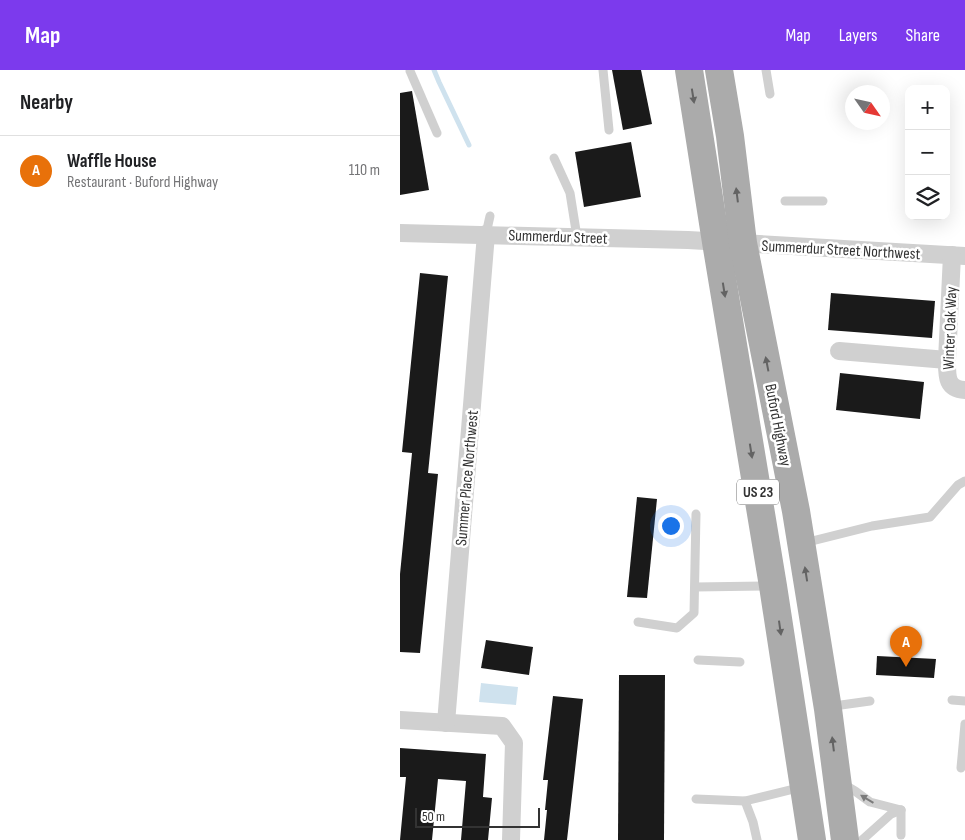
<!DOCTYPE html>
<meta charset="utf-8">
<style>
:root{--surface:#fff;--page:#f2f2f2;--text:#202124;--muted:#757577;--line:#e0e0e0;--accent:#7c3aed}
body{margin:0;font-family:"Sofia Sans Condensed",sans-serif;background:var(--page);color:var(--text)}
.controls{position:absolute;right:15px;top:15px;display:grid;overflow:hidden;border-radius:10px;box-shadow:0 5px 20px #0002}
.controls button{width:45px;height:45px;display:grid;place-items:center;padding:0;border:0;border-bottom:1px solid var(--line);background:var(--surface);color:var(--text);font:25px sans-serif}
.compass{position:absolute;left:445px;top:15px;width:45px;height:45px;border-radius:50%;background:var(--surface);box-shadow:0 5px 20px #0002;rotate:124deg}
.scale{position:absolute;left:15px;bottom:12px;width:125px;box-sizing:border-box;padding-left:5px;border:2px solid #333;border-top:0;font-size:14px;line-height:18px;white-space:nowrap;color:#333;-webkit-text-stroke:4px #fff;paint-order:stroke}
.you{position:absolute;left:270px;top:455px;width:18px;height:18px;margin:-12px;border:4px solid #fff;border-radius:50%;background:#1a73e8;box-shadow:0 0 0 8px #1a73e833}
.badge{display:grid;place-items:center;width:32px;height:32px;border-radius:50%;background:var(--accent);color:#fff;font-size:16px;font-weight:700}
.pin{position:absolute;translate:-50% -41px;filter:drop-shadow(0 1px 2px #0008)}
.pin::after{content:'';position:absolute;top:26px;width:18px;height:15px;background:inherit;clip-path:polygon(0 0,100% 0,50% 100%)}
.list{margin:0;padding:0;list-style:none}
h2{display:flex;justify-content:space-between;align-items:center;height:65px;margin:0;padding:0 20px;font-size:21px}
h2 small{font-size:16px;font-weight:400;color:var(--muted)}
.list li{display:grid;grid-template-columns:32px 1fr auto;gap:15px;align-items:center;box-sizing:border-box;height:70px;padding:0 20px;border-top:1px solid var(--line)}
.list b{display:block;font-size:19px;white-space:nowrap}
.list p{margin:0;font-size:16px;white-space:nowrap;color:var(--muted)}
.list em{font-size:16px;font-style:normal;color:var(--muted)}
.icon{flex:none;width:28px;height:28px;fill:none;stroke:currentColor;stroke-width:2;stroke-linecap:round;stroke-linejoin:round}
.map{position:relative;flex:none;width:565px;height:770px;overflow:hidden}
header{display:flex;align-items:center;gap:30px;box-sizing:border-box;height:70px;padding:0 25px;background:var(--accent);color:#fff}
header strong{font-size:24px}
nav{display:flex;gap:28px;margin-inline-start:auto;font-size:18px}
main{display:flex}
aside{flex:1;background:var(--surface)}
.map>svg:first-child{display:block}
.water{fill:#cfe2ee}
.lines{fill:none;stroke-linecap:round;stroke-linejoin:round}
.stream{stroke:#cfe2ee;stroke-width:5}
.building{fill:#1a1a1a}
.lane{stroke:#d0d0d0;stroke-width:9}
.street{stroke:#d0d0d0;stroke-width:18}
.primary{stroke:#ababab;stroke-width:28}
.oneway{fill:#636363}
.oneway2{fill:#7a7a7a}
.labels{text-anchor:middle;stroke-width:5;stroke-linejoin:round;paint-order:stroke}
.shield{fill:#fff;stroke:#707070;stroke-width:1}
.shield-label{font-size:15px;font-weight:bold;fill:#333}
.street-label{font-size:16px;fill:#333;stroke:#fff}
</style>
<header>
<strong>Map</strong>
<nav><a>Map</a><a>Layers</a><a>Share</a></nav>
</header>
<main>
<aside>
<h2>Nearby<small></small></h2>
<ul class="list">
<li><span class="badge" style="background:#e8710a">A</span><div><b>Waffle House</b><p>Restaurant · Buford Highway</p></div><em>110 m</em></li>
</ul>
</aside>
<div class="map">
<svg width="565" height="770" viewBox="0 0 565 770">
<rect width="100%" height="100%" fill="#fff"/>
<polygon class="water" points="81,613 118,617 116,635 79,632"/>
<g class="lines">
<polyline class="stream" points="34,0 39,12 69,75"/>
</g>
<g class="building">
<polygon points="212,0 241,0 252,54 223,60"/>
<polygon points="12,21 29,120 0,125 0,23"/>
<polygon points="231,72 241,127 184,137 175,82"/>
<polygon points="20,203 48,206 28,403 38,404 20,583 0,582 0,504 12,383 2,382"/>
<polygon points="431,223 535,231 532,268 428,260"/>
<polygon points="440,303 524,312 520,349 436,340"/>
<polygon points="237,427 257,429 247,528 227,527"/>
<polygon points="86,570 133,577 129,605 81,598"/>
<polygon points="477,586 536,589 534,608 476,605"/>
<polygon points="219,605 265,605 264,770 218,770"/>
<polygon points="153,626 183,629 167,770 144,770 147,740 145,740 148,710 143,710"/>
<polygon points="0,678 86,684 83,727 92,728 88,770 61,770 66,711 38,709 32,770 0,770 6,707 0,707"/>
</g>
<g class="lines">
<g class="lane">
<polyline points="203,0 209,60"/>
<polyline points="366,0 370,24"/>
<polyline points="10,1 37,63"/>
<polyline points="154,88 170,123 177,167"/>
<polyline points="385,131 423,131"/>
<polyline points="86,164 90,146"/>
<polyline points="404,473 472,456 530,447 558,415 565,411"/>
<polyline points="295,517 370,516"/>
<polyline points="238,552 277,558 294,543 296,444"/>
<polyline points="298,590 340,592"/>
<polyline points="552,630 565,631"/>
<polyline points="430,638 441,635 470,631"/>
<polyline points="561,698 565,654"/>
<polyline points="443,714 455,721 470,732 501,740"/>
<polyline points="296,729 345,731 402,717"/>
<polyline points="345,731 353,752 357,770"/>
<polyline points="501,765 501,740"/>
<polyline points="462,770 491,744 501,740"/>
</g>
<g class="street">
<polyline points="0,163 288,170 565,186"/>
<path d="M552 185 547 290C547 306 546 319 565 320"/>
<polyline points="439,281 547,290"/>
<polyline points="0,650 102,656 114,673 111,770"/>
<polyline points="46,653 86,164"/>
</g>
<g class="primary">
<polyline points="289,0 316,172 373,516 412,770"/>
<polyline points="319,0 330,66 343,173 396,441 428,639 445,770"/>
</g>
</g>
<defs><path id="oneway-solid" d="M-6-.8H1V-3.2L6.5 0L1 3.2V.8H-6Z" transform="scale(1.25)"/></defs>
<g class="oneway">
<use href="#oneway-solid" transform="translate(293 26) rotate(81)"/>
<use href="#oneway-solid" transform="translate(337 125) rotate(-97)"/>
<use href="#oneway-solid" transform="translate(324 220) rotate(81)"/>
<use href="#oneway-solid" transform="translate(367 294) rotate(-101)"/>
<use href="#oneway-solid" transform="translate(351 381) rotate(81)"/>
<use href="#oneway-solid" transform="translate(406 504) rotate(-99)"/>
<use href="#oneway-solid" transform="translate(380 558) rotate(82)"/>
<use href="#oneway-solid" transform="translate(433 674) rotate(-97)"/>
</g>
<use class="oneway2" href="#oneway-solid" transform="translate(467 729) rotate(-149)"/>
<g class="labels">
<rect class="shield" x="337" y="409.5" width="42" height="25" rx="4"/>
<g class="shield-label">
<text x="358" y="427">US 23</text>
</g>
<g class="street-label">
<text transform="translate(158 166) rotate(2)" y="6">Summerdur Street</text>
<text transform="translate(441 179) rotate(3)" y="6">Summerdur Street Northwest</text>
<text transform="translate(549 258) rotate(-88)" y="6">Winter Oak Way</text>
<text transform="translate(379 355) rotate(79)" y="6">Buford Highway</text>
<text transform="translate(66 408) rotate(-85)" y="6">Summer Place Northwest</text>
</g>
</g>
</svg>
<div class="controls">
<button>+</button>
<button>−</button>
<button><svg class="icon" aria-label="layers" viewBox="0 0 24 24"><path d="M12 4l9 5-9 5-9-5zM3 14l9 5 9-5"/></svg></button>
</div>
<svg class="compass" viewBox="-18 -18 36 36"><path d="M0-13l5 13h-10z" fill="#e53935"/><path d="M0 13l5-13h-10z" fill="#757577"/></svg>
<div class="scale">50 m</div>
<div class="you"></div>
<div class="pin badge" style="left:506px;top:597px;background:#e8710a">A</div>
</div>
</main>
